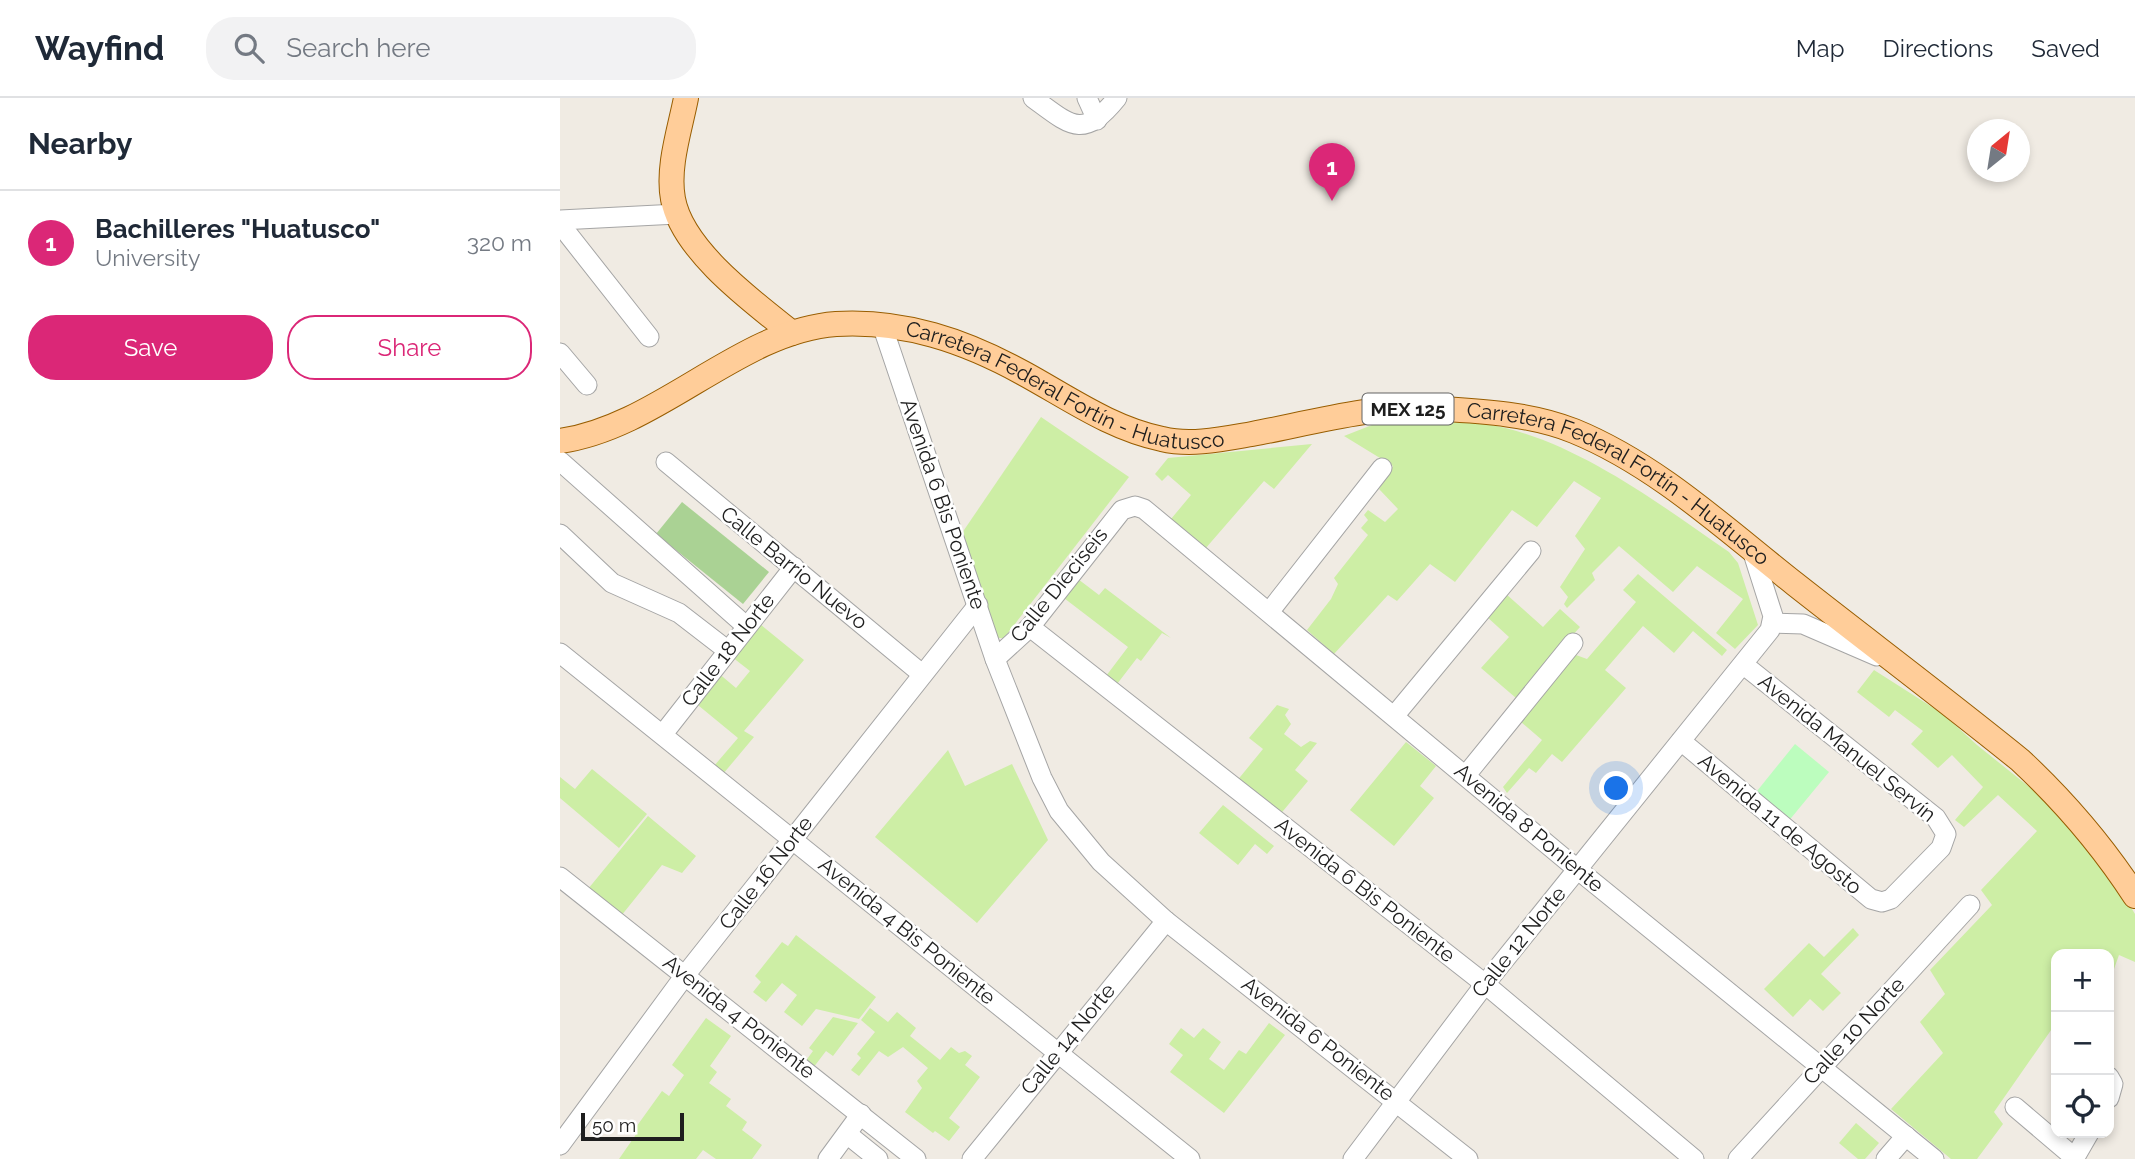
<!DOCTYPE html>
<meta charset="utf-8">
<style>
:root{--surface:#fff;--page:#f2f2f3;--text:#1f2937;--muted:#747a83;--line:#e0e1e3;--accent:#db2777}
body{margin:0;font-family:Raleway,sans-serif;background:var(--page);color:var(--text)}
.controls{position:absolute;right:21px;bottom:21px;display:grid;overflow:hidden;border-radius:14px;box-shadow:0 4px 10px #0003}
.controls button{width:63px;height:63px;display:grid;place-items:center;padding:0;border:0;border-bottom:2px solid var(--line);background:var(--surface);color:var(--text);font:35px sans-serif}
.compass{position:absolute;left:1407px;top:21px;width:63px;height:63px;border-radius:50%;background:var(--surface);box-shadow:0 4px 10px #0003;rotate:30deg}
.scale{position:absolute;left:21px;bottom:18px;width:103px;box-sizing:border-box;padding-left:7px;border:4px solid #1e1e1e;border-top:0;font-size:19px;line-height:24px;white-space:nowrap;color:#1e1e1e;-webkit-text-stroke:5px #fff;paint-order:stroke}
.you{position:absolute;left:1057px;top:691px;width:24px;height:24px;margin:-18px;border:5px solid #fff;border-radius:50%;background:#1a73e8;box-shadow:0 0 0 10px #1a73e833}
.badge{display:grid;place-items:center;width:46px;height:46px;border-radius:50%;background:var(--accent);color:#fff;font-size:23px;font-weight:700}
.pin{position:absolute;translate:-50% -58px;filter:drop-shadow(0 2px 4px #0008)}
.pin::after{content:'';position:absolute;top:37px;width:24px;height:21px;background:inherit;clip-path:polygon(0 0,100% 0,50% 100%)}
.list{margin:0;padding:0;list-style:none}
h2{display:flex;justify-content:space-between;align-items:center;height:91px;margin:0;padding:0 28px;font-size:30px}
h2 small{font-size:23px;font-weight:400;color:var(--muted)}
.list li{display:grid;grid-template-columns:46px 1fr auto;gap:21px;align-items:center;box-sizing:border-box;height:105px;padding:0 28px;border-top:2px solid var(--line)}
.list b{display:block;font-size:26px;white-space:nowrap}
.list p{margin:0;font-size:23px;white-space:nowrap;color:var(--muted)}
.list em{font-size:23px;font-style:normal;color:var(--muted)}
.actions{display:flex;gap:14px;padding:21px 28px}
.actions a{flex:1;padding:16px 0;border:2px solid var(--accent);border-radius:28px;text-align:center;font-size:24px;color:var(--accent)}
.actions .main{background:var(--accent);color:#fff}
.icon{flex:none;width:38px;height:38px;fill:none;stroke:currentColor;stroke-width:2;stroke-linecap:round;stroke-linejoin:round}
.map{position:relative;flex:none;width:1575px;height:1061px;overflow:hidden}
header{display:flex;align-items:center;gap:42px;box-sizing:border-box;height:98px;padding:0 35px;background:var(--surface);border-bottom:2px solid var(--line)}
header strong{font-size:33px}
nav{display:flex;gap:38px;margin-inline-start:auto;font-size:24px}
.search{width:490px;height:63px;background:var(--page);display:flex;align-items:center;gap:18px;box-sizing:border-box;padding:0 24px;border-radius:28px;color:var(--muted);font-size:26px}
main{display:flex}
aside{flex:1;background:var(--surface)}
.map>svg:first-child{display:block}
.grass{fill:#cdeea5}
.forest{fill:#aad294}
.park{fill:#bcfdbe}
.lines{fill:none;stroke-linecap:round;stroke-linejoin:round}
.minor-casing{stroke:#a5a5a5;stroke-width:21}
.major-casing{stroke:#985d00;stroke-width:26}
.minor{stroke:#fff;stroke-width:19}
.major{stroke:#ffcd99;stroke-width:24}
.labels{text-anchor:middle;stroke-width:5;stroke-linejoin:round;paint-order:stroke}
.shield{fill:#fff;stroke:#626262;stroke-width:2}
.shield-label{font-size:19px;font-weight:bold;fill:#1e1e1e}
.street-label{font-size:21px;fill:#1e1e1e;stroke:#fff}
</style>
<header>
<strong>Wayfind</strong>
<div class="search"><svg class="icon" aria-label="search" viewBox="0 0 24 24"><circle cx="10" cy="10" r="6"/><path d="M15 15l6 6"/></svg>Search here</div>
<nav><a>Map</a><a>Directions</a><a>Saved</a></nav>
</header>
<main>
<aside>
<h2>Nearby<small></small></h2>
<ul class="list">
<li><span class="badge">1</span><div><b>Bachilleres &quot;Huatusco&quot;</b><p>University</p></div><em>320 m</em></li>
</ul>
<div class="actions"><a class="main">Save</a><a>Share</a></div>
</aside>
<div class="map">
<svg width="1575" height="1061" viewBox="0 0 1575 1061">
<rect width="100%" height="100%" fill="#f0ebe3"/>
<g class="grass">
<polygon points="481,319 569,379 444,540 437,540 402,435"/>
<path d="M860 325C881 325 904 323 925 326 1011 339 1098 405 1169 454L1178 465 1198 527 1175 551 1156 535 1183 501 1137 468 1113 494 1059 448 1032 475 1035 482 1007 510 1004 506 1008 499 1000 489 1025 451 1015 438 1041 400 1014 383 977 429 952 412 895 484 870 466 837 503 828 497 774 556 747 532 771 501 778 486 774 480 808 437 801 430 808 422 804 417 808 412 825 424 838 411 819 391 833 368 784 338 812 327Z"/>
<polygon points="752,346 714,391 704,383 645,451 611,421 631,397 608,377 602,383 595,376 608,360"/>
<polygon points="1078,476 1167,552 1162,558 1133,533 1114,555 1083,528 1045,572 1066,590 1002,664 992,656 976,675 969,670 947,695 943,689 982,642 961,624 1016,557 1027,561 1076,504 1063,492"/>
<polygon points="514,478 539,497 545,490 611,540 602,535 581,563 577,560 554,590 543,582 568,549 500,497"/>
<polygon points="946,496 983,529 1000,511 1020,529 956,600 921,570 949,539 926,518"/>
<polygon points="200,526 244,562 184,633 194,639 163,676 154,668 178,640 133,603 157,574 176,590 190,573 172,559"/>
<polygon points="1314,572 1383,616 1417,647 1478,696 1542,762 1575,816 1575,864 1559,857 1549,885 1549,856 1496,856 1496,925 1434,1014 1443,1026 1417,1061 1391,1061 1331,1011 1383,955 1360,924 1385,896 1370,872 1432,807 1421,792 1477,733 1438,697 1404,729 1395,722 1423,689 1392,657 1378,670 1351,646 1363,633 1335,612 1329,619 1297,594"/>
<polygon points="717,607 729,611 725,617 731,626 724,636 741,649 750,643 757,645 735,672 748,683 718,719 676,684 703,651 689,640"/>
<polygon points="846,644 876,668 860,688 874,700 834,748 790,712"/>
<polygon points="388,652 405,688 452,666 488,742 417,825 315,739"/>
<polygon points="32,671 87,716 59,750 0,700 0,679 15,691"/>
<polygon points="663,707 714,748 707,756 695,746 678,767 639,735"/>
<polygon points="88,718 136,758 122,775 102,767 61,818 28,791"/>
<polygon points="1293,830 1299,837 1261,876 1281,895 1263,913 1250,901 1233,919 1204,891 1249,845 1264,859"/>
<polygon points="236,837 316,899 299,921 256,911 242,928 224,914 237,897 222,885 206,904 193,894 201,884 195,878 222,844 228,848"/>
<polygon points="310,910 328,924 337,914 356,930 350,938 380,962 391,949 399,955 405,953 412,958 405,967 420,979 389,1020 400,1029 389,1043 375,1033 373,1035 345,1014 362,990 357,983 368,970 343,949 328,959 319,953 299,978 291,972 301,960 297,956 315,934 301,922"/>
<polygon points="273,919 298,925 273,958 266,953 250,974 242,968 253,953 249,950"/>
<polygon points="146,920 171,938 150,968 157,974 149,985 171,1001 166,1008 187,1024 182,1032 202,1047 192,1061 156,1061 143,1052 136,1061 59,1061 77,1035 74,1032 102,993 109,998 124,977 112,967"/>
<polygon points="709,925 725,937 664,1015 610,974 623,957 609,946 621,930 634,940 643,930 661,944 649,961 664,972 679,952 686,956"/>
<polygon points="1296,1025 1319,1045 1305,1061 1298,1061 1279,1045"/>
</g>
<polygon class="forest" points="122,404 209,474 183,506 96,436"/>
<polygon class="park" points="1235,646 1269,674 1227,725 1193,698"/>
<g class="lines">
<defs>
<g id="minor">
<path d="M473 0C511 28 523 42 557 0"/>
<polyline points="527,0 537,22"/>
<polyline points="0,122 117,116"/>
<polyline points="0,126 89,239"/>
<polyline points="322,227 435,561 482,680 499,713 541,764 606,823 908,1061"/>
<polyline points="0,255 27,287"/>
<polyline points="0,363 186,528"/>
<polyline points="106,364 362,576"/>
<polyline points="0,436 52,485 119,515 167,552"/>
<polyline points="710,513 822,370"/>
<polyline points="1214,525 1243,526 1317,558"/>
<polyline points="470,529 925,886 1134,1061"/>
<polyline points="0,555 630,1061"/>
<polyline points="435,561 470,529 562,412 575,408 584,411 1017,771 1374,1061"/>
<polyline points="835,617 971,453"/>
<polyline points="103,636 234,469"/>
<polyline points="1121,643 1311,801 1322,804 1331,801 1381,750 1386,736 1376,720 1184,567"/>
<polyline points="906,677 1013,545"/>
<polyline points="0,779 356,1061"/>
<polyline points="1549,979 1553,986 1549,1000"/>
<polyline points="1455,1009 1515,1060"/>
<polyline points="287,1036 318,1061"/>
<polyline points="0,1047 126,876 418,507"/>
<polyline points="268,1061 301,1016"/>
<polyline points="412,1061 606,823"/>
<polyline points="793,1061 925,886 1210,532 1213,518 1192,452"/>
<polyline points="1178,1061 1410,807"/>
<polyline points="1326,1061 1346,1038"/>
<polyline points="1514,1061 1529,1035"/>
</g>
<g id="major">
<path d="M126 0C120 31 107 69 113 101 122 152 193 204 232 235"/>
<path id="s1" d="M0 343C99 329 179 233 276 226 344 222 405 243 463 275 509 300 550 330 602 341 631 348 663 341 692 336 746 326 814 307 869 310 917 313 969 315 1014 333 1097 367 1165 431 1235 486 1310 545 1386 602 1460 662 1504 703 1542 747 1575 798"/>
</g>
</defs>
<use href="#minor" class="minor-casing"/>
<use href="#major" class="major-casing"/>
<use href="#minor" class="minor"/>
<use href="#major" class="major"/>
</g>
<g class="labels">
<rect class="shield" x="802.5" y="295.5" width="91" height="31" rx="5"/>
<g class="shield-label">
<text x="848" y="318">MEX 125</text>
</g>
<g class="street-label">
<text dy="7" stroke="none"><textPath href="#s1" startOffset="544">Carretera Federal Fortín - Huatusco</textPath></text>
<text dy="7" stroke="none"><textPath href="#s1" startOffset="1132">Carretera Federal Fortín - Huatusco</textPath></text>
<text transform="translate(383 406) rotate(71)" y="7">Avenida 6 Bis Poniente</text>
<text transform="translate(234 470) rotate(39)" y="7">Calle Barrio Nuevo</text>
<text transform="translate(499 487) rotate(-51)" y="7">Calle Dieciseis</text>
<text transform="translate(168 552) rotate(-52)" y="7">Calle 18 Norte</text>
<text transform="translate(1287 650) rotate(39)" y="7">Avenida Manuel Servín</text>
<text transform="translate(1220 726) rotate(40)" y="7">Avenida 11 de Agosto</text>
<text transform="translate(969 730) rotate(40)" y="7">Avenida 8 Poniente</text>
<text transform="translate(206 775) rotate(-52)" y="7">Calle 16 Norte</text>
<text transform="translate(805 792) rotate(38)" y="7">Avenida 6 Bis Poniente</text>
<text transform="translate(347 833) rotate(39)" y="7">Avenida 4 Bis Poniente</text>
<text transform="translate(959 844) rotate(-51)" y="7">Calle 12 Norte</text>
<text transform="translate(179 919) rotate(38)" y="7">Avenida 4 Poniente</text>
<text transform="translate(1294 933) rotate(-47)" y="7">Calle 10 Norte</text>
<text transform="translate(508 941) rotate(-51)" y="7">Calle 14 Norte</text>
<text transform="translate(758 941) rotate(38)" y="7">Avenida 6 Poniente</text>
</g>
</g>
</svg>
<div class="controls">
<button>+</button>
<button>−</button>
<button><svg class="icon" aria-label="locate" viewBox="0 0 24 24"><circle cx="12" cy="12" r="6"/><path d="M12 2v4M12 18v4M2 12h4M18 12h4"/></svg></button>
</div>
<svg class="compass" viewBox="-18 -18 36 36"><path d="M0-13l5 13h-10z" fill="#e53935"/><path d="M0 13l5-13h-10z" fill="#747a83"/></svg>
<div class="scale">50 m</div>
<div class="you"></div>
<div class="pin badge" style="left:772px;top:103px">1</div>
</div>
</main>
